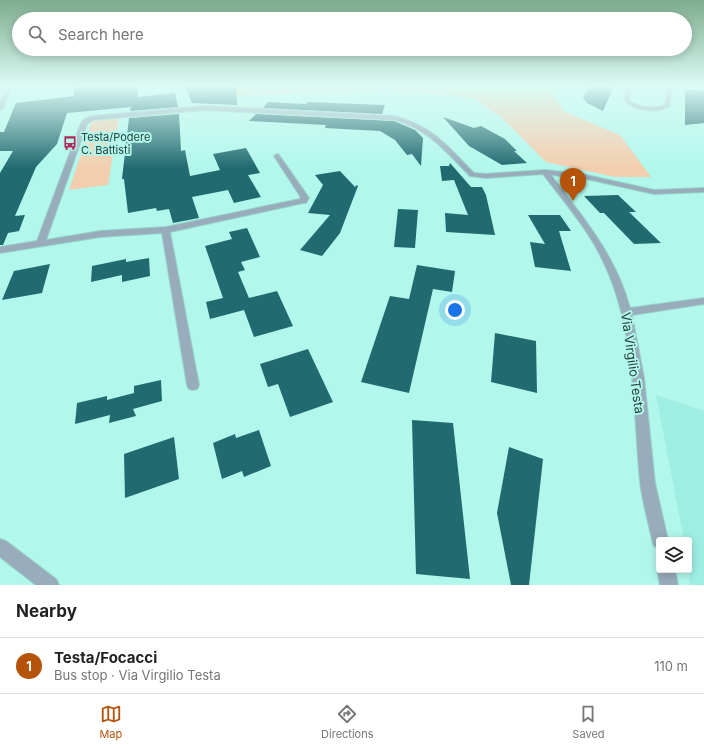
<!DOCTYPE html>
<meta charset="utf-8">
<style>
:root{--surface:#fff;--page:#f6f6f6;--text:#222;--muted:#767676;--line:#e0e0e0;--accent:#b45309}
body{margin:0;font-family:Inter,sans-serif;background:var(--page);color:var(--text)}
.controls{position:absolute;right:12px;bottom:12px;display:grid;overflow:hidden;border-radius:4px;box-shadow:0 2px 10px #0003}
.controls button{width:36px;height:36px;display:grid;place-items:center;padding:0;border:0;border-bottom:1px solid var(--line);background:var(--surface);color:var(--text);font:20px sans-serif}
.you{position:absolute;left:455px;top:310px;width:14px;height:14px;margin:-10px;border:3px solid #fff;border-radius:50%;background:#1a73e8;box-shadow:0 0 0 6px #1a73e833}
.badge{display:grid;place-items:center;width:26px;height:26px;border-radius:50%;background:var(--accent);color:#fff;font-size:13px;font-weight:700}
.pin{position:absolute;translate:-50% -33px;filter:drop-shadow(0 1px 2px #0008)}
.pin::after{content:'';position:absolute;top:21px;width:14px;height:12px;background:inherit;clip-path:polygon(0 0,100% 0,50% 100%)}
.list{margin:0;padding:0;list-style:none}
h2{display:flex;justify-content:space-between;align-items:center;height:52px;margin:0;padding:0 16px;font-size:17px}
h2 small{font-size:13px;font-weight:400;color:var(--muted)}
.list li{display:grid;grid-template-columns:26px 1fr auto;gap:12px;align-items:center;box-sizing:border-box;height:56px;padding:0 16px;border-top:1px solid var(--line)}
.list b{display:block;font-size:15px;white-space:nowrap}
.list p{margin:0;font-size:13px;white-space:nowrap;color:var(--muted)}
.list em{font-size:13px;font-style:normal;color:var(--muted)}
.icon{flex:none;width:22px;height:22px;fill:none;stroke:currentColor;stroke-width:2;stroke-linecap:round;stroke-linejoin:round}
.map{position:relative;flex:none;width:704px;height:585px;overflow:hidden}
.search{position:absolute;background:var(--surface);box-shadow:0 2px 10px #0003;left:12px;right:12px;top:12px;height:44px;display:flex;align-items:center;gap:10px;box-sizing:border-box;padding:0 14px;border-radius:22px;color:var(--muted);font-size:15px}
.sheet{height:108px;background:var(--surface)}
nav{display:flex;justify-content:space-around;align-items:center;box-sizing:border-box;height:56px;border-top:1px solid var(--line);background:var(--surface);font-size:11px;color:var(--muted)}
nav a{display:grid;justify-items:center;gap:2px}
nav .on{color:var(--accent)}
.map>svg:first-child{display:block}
.built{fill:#9eeee1}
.green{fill:#f3ceae}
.building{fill:#206a70}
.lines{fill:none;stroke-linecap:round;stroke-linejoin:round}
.street-casing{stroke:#96d3c8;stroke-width:2}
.street{fill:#98acbc;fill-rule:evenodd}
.labels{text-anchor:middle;stroke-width:4;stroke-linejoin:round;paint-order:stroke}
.far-poi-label{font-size:11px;fill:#25413c;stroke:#b2f7eb;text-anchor:start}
.street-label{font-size:13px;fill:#25413c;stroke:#b2f7eb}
</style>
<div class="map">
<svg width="704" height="585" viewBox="0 0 704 585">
<rect width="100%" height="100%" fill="#b2f7eb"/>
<polygon class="built" points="656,395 704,411 704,585 690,585 688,570 689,540 684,540"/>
<g class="green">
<path d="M221 86C243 86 264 88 286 86H549L563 111 620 135 651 177H615L546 162 502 118 474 98 387 89 237 96Z"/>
<polygon points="119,118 108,185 69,190 92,121"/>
</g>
<g class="building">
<polygon points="74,86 138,86 138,97 175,93 178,107 130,111 131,107 67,113 57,144 36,167 15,216 25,215 19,231 8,233 3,245 0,245 0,173 13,151 0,151 0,132 4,132 16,103 74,96"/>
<polygon points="185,86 236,86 237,105 192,103"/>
<polygon points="589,86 614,86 603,111 587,103 583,98"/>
<polygon points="685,89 704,91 704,123 685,125"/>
<polygon points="268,102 306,104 307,102 385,105 382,114 263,108"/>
<polygon points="179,114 181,151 185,150 190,176 220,170 213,154 246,148 260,173 248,175 261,197 234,203 228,190 192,197 199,218 173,223 169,209 157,211 156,208 128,213 124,179 122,179 129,118"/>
<polygon points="256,114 394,121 415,130 423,138 421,166 412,154 407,155 395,140 380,131 325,128 326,125 249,121"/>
<polygon points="443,117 474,128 481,126 505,139 517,151 514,151 527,163 502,165 469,146"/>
<polygon points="450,163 471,187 482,187 486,195 495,235 446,232 445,213 468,215 454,180 442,181 440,166 449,166"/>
<polygon points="340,171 355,187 357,185 358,186 340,233 322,256 300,250 330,215 308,213 323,185 315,175"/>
<polygon points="618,195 636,212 629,212 661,243 634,244 604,213 600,213 584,196"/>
<polygon points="398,209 418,210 415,248 394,247"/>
<polygon points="528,215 560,215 571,231 559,231 571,271 535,267 530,242 545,244"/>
<polygon points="247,228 260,257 241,262 245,270 238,272 249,298 277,291 293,326 254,337 244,310 210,319 206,302 223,298 205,246 232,239 229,232"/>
<polygon points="149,258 150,276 122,282 122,275 91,282 92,266 126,259 126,262"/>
<polygon points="50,264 42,293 2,300 14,271"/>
<polygon points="417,265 455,271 452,292 433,289 409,393 361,382 390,296 409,299"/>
<polygon points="495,333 536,341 537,393 491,382"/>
<polygon points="308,349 333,402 290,417 278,384 268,387 260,364"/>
<polygon points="161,380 162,401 133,409 136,416 109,423 110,415 75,424 77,403 107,396 107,400 134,393 134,386"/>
<polygon points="412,420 453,423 470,579 416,574"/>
<polygon points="259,430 271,466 244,477 242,471 222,479 213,443 235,434 236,438"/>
<polygon points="174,437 179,479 125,498 124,454"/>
<polygon points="509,447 543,459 529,585 511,585 497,513"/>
</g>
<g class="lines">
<defs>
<g id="street">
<polygon points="8,86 12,86 3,108 0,110 0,102"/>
<path d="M628 86H632L629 100C638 108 653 109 665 105L667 86H671L670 106C657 114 634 111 624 100Z"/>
<path d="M205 106 394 116C433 126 447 146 474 173L486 174 545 170 582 174 654 190 704 188V192L654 194 582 178 551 175C583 217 616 256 630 308L704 298V304L632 315 644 378 655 483 668 540H659V548L654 546 652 540C648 520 642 501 640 481 633 408 636 329 603 261 588 229 564 202 543 174L486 178 470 176C445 151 429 129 394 120L205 110 93 120 87 124 46 240 100 231 166 227 300 199V196L274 156 277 154 279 155 309 198 306 203H303L170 232 199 385 197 389 193 390 189 389 187 385 162 233 100 237 0 253V247L37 241 81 123 85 119 92 116Z"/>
<polygon points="0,539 6,541 56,579 59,585 36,585 0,557"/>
<polygon points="659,566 659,570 675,570 678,585 660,585 657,570"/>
</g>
</defs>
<use href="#street" class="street-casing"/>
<use href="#street" class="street"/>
</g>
<linearGradient id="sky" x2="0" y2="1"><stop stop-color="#7eac8e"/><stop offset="0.51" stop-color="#dcfbf6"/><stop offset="1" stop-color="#dcfbf6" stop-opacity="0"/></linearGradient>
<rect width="704" height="168" fill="url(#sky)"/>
<defs>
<symbol id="bus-bare" viewBox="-9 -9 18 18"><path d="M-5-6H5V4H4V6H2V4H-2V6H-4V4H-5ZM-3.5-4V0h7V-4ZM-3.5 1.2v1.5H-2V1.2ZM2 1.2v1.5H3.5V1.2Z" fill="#b5285e" stroke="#b2f7eb" stroke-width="2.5" paint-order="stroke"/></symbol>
</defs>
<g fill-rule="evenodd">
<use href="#bus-bare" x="60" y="133" width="20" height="20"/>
</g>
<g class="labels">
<g class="far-poi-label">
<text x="81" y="141">Testa/Podere<tspan x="81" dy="13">C. Battisti</tspan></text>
</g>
<g class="street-label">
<text transform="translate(633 363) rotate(82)" y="5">Via Virgilio Testa</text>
</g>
</g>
</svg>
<div class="controls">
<button><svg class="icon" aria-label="layers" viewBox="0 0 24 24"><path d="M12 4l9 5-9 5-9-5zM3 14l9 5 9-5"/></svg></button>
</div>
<div class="you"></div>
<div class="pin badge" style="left:573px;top:201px">1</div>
<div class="search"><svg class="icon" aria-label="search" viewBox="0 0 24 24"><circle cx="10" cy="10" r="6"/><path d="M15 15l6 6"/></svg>Search here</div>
</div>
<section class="sheet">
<h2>Nearby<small></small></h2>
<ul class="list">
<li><span class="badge">1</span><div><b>Testa/Focacci</b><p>Bus stop · Via Virgilio Testa</p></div><em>110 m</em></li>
</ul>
</section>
<nav>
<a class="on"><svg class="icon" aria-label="map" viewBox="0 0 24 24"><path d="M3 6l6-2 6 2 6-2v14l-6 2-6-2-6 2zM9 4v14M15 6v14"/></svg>Map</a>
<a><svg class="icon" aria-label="directions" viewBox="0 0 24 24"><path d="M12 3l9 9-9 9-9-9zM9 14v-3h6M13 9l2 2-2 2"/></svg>Directions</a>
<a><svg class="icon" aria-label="saved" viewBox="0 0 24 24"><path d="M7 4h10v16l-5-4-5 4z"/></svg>Saved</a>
</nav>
